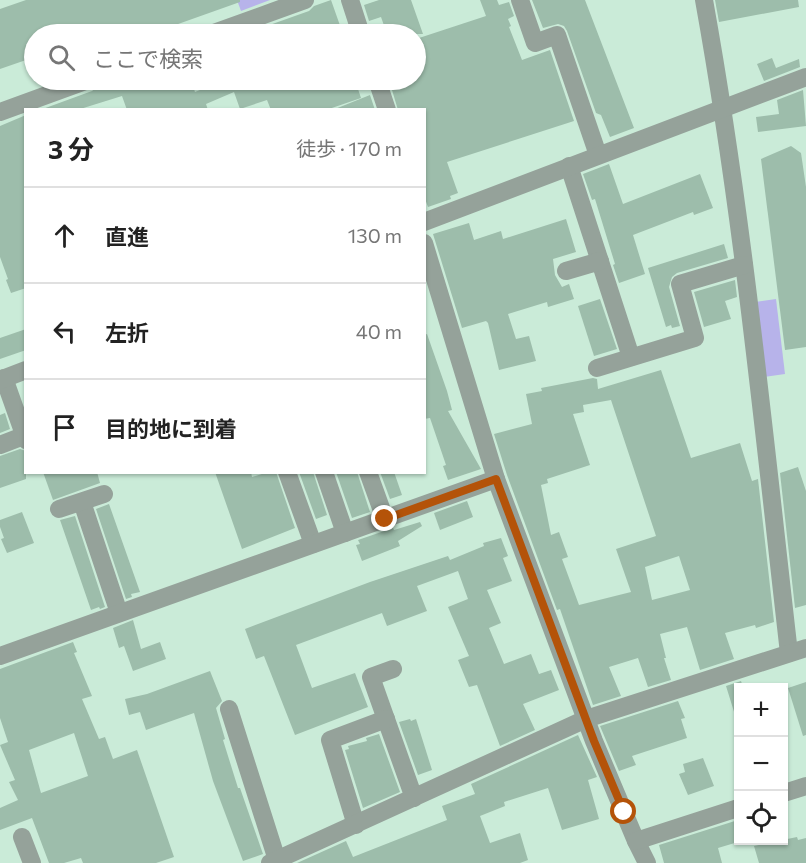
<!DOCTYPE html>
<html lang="ja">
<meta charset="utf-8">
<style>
:root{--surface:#fff;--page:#f6f6f6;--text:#222;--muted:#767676;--line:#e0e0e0}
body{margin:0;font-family:Commissioner,"Noto Sans JP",sans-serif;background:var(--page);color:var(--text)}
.controls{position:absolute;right:18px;bottom:18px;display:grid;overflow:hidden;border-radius:0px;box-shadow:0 2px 4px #0004}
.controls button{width:54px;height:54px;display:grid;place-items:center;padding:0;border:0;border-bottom:2px solid var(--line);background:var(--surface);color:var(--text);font:30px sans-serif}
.stop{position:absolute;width:18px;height:18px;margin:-14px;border:4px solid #b45309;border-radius:50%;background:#fff}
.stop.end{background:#b45309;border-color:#fff;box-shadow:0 2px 6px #0008}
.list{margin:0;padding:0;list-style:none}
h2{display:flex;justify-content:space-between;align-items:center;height:78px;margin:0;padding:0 24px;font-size:26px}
h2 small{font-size:20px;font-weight:400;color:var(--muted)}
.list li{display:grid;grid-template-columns:39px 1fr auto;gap:18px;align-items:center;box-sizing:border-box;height:96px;padding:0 24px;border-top:2px solid var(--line)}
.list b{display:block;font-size:22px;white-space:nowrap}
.list em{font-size:20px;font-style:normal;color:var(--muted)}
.icon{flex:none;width:33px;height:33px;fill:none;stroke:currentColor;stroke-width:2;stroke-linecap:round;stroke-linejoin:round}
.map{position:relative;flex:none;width:806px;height:863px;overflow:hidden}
.search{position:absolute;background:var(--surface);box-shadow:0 2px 4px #0004;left:24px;top:24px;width:402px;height:66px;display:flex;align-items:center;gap:15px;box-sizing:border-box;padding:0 21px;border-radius:33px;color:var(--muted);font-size:22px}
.panel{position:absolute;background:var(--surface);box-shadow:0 2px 4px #0004;left:24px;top:108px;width:402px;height:366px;border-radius:0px}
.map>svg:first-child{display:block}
.green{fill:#b7b3ea}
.building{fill:#9dbdab;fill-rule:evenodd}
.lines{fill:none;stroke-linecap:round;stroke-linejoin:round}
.minor{stroke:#95a29a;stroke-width:18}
.route{stroke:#b45309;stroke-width:8}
</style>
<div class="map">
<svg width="806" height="863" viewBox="0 0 806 863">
<rect width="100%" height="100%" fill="#caebd8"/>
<g class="green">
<polygon points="237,0 270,0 241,11"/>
<polygon points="776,299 785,374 764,377 755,302"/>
</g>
<g class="building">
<polygon points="26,0 240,0 240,2 150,34 34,34 34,65 33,65 26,45 26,60 0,69 0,9"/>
<polygon points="331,0 343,34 244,34 309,11 314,6"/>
<polygon points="379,0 411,0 423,34 387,34 381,17 369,21 364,5"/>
<polygon points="480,0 497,0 499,5 509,2 514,16 508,19 511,26 509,27 522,60 550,50 574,121 447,162 458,193 450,196 451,199 428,207 424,196 424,110 398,110 389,80 416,80 416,39 486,16"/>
<polygon points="532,0 585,0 634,128 610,137 601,115 596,113 567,31 564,26 558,24 543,28"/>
<polygon points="715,0 798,0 799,7 719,22"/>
<polygon points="772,58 776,68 799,59 800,67 764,81 757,64"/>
<polygon points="102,80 191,80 195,92 224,80 355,80 361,98 326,110 271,110 267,100 240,109 234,92 206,104 208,110 127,110 122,96 77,110 40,110 92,91 103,82"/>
<polygon points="803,90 806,126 758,132 756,117 779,114 777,100"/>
<polygon points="370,95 375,110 335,110 335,109"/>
<polygon points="26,115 26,288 11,293 6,280 8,279 0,257 0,126"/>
<polygon points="791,146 801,153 806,187 806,347 785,350 761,159"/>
<polygon points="609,164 623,204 700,174 713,208 694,215 693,212 633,235 645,274 619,283 613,265 615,264 595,199 592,200 583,174"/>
<polygon points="566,219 576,252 553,259 555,275 562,287 569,284 574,299 548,307 547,302 508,314 516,339 529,336 536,361 499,370 488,323 486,321 462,328 433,234 469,223 474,240 501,231 503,239"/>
<polygon points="724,244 728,258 677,273 672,277 669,287 680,326 672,328 671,325 666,327 648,268"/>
<polygon points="735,280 737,297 725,301 731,319 704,327 694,292"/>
<polygon points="600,299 617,349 594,356 578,306"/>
<polygon points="26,329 26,350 0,359 0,338"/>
<polygon points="427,334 447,391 452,410 448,411 481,469 448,480 443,466 446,465 430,418 424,419 424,335"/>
<path d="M661 370 691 458 740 443 752 481 758 479 774 622 756 628 755 625 725 633 734 659 700 670 687 627 660 634 666 658H664L671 680 648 687 638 658 609 667 621 696 593 705 560 609 557 610 507 475 494 434 532 424 526 394 542 391 541 388 593 378 597 379 598 389ZM611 400 656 536 616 549 631 592 579 605 562 559 568 557 559 532 551 535 541 485 548 483 547 479 590 465 573 414 584 412 583 405ZM679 556 690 590 652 600 645 567Z"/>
<polygon points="5,413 10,429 0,433 0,415"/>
<polygon points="20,449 26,451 26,479 0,488 0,456"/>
<polygon points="798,467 806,491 806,605 795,608 780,473"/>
<polygon points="43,472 97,472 100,483 53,500"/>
<polygon points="215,472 251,472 252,477 268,472 276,472 295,528 242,549"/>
<polygon points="299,472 313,472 327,515 316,519"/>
<polygon points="336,472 357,472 370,512 352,518"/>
<polygon points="380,472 394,472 402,495 390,499"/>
<polygon points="467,501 473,517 440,530 434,513"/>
<polygon points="109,504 140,592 131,594 132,597 126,599 96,509"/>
<polygon points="22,512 34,543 7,553 1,539 4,538 0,527 0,520"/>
<polygon points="75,516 105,607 100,609 99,607 91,610 60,520"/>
<polygon points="420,522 422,526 398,541 400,546 362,561 356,545 360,544 358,540 393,528 394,530"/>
<polygon points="501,538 508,556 503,558 512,581 487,590 501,623 489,628 504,664 531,654 539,674 551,670 559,690 523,704 535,730 500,746 477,685 469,687 458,660 469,656 448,607 468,599 458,571 417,586 427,611 387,626 382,613 296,645 312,688 355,673 368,707 295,735 264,656 256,659 245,629 370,582 448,556 450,560 484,546 483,543"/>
<polygon points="133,620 141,649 160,642 166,659 133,671 124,646 119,648 113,628"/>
<path d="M73 642 77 652 74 653 92 696 82 699 99 739 105 737 113 759 137 750 174 857 156 863H83L81 858 64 863H49L32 818 0 830V808L18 800 9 782 15 780 0 745 8 742 0 718V669ZM74 733 88 776 41 793 29 750Z"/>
<polygon points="210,671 222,701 216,708 225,739 223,740 238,788 240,788 263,854 243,861 213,781 194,713 146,730 140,712 129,715 125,699 147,694"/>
<polygon points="741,681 743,687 738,687 738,715 735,715 726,686"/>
<polygon points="806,682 806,735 803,736 788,688"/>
<polygon points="678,701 685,718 681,719 687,738 632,756 636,765 619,771 600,726"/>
<polygon points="410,719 411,721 416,719 432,770 418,775 399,722"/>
<polygon points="379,734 400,792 363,808 345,750 349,749 348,746 367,741 366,738"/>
<polygon points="578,735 597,777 588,780 599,819 562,830 548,788 504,802 505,806 480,816 490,843 520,833 528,860 520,863 297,863 346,841 353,857 447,820 442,806 475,794 471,784"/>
<polygon points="703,758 714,786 688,795 679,774 685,772 683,764"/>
<polygon points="738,820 738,842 718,848 722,863 664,863 659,845"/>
<polygon points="797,837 798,840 806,838 806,863 759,863 754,846"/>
</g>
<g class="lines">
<g class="minor">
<polyline points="350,0 361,34"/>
<polyline points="520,0 535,43 557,35 598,155"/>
<path d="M704 0C743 216 764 435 789 653"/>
<polyline points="211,34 305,0"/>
<polyline points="377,80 387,110"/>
<polyline points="0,112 88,80"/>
<polyline points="569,166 631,357"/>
<polyline points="424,222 806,77"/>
<polyline points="424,243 496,479 594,741 636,841 647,863"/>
<polyline points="566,271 600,261"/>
<polyline points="597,368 695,338 680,284 744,265"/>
<polyline points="4,378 26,440"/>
<polyline points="0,380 26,370"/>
<polyline points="0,445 26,435"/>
<polyline points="287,472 313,544"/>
<polyline points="324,472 345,533"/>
<polyline points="368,472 385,519"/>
<polyline points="82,502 119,613"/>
<polyline points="59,509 104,494"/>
<polyline points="0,656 496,479"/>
<polyline points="393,669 371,677 414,798"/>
<polyline points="229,709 277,860"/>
<polyline points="784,793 806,786"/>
<polyline points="356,825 330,740 386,719"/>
<polyline points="22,837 32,863"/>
<polyline points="636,841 738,808"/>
<polyline points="270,863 586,719 806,648"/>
</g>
</g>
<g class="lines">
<polyline class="route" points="385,519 496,479 594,741 624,812"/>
</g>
</svg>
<div class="controls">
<button>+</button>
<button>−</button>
<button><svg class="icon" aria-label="locate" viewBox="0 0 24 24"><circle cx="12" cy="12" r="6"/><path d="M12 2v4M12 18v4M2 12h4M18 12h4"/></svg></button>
</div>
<div class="stop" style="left:624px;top:812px"></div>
<div class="stop end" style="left:385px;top:519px"></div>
<div class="search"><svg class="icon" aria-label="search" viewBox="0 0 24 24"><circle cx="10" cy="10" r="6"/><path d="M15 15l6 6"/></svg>ここで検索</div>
<section class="panel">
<h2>3 分<small>徒歩 · 170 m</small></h2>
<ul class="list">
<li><svg class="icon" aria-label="ahead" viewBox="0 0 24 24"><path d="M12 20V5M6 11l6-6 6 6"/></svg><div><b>直進</b></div><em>130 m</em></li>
<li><svg class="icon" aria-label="left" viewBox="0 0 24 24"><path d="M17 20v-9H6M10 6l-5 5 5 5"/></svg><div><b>左折</b></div><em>40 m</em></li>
<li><svg class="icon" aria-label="arrive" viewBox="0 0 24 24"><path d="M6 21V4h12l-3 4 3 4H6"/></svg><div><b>目的地に到着</b></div></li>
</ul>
</section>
</div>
